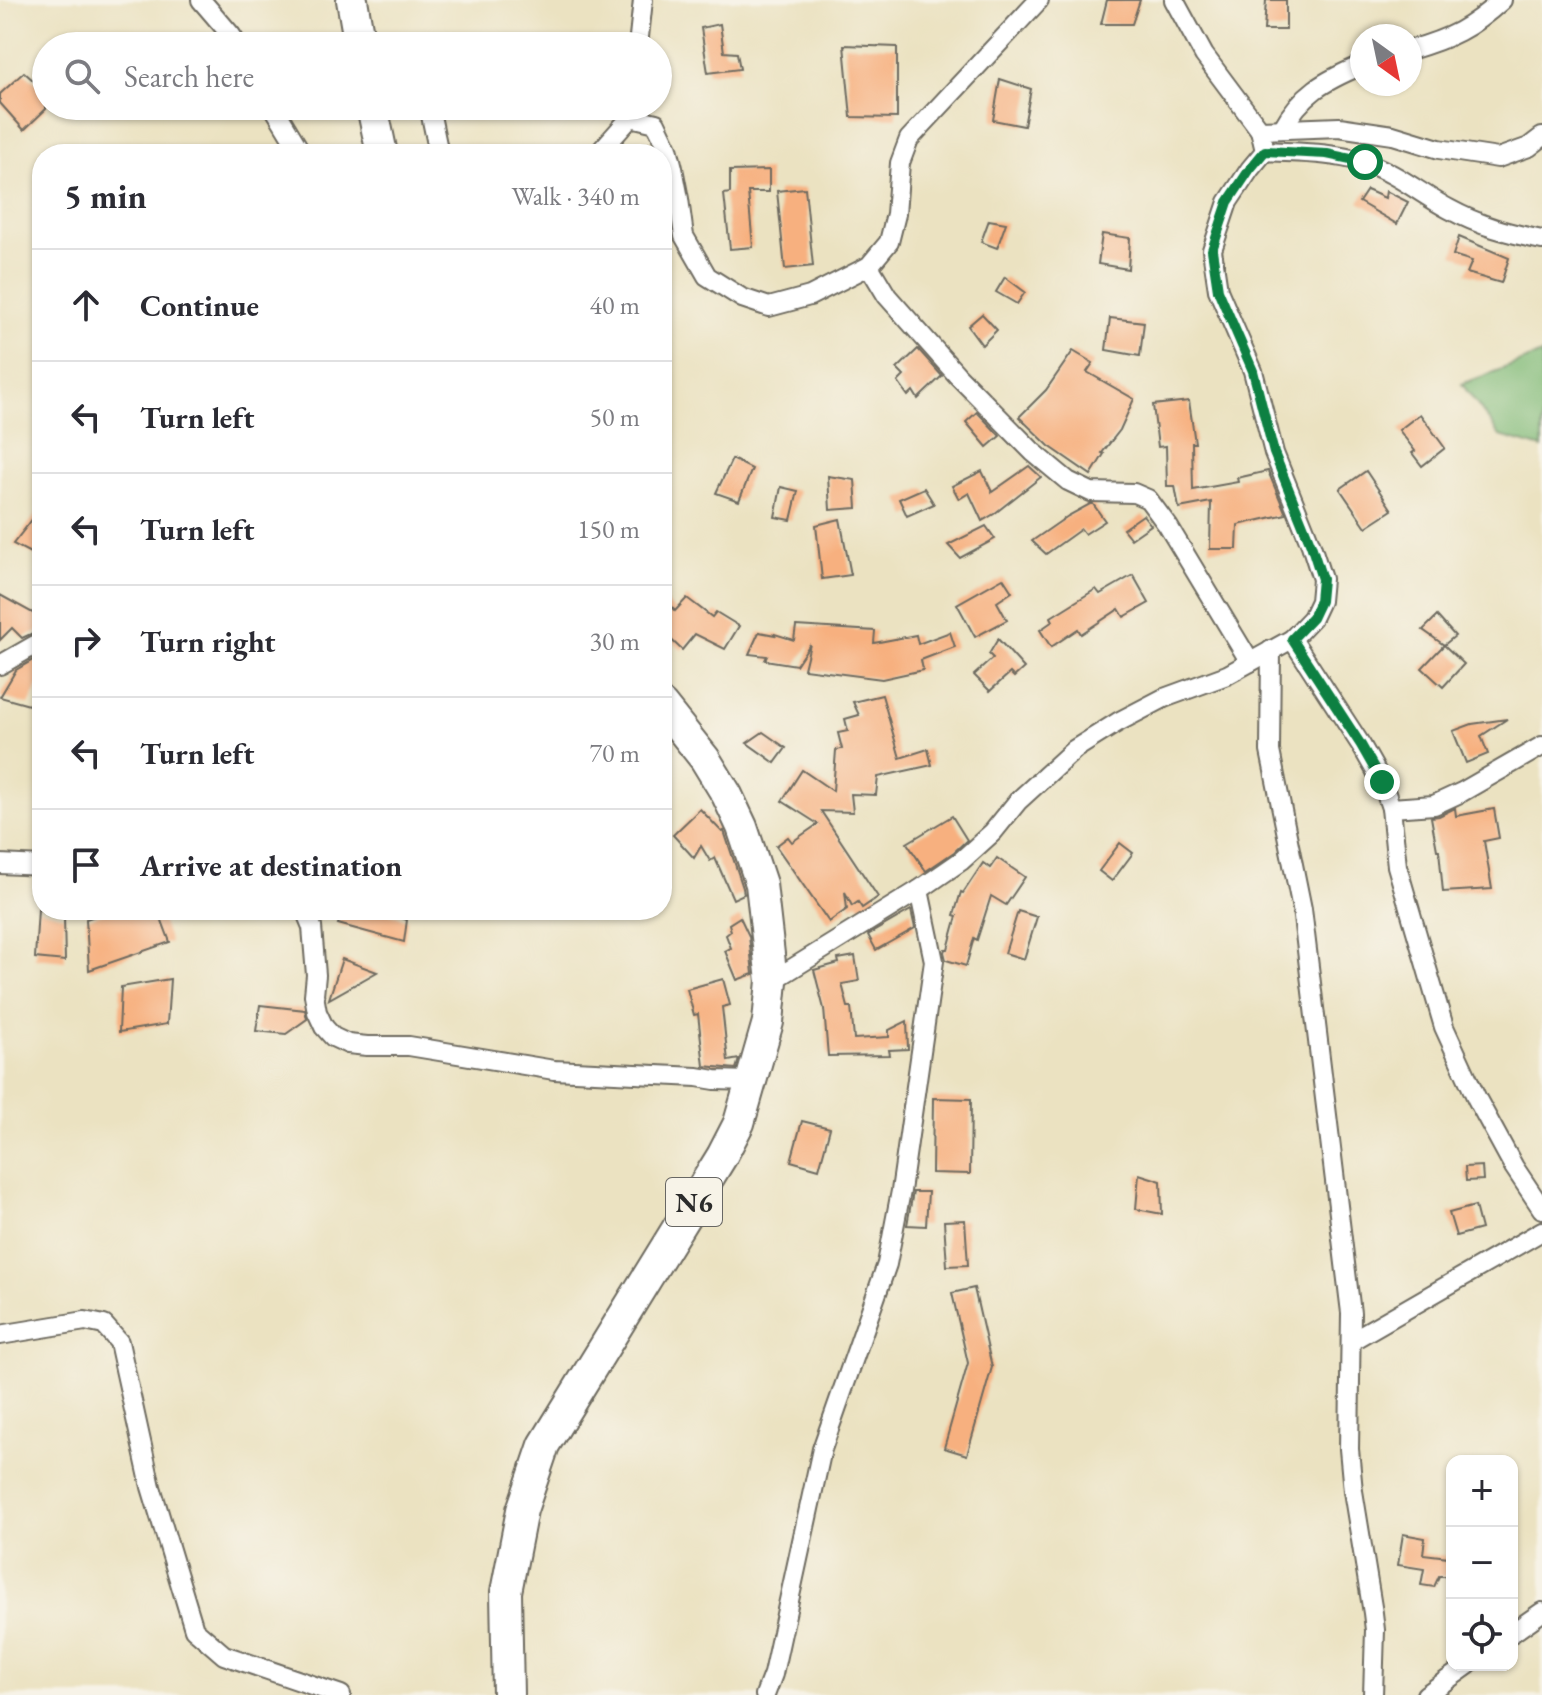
<!DOCTYPE html>
<meta charset="utf-8">
<style>
:root{--surface:#fff;--page:#f2f2f3;--text:#2b2b33;--muted:#7c7c81;--line:#e1e1e2}
body{margin:0;font-family:"EB Garamond",serif;background:var(--page);color:var(--text)}
.controls{position:absolute;right:24px;bottom:24px;display:grid;overflow:hidden;border-radius:16px;box-shadow:0 2px 6px #0004}
.controls button{width:72px;height:72px;display:grid;place-items:center;padding:0;border:0;border-bottom:2px solid var(--line);background:var(--surface);color:var(--text);font:40px sans-serif}
.compass{position:absolute;left:1350px;top:24px;width:72px;height:72px;border-radius:50%;background:var(--surface);box-shadow:0 2px 6px #0004;rotate:147deg}
.stop{position:absolute;width:24px;height:24px;margin:-18px;border:6px solid #0b8043;border-radius:50%;background:#fff}
.stop.end{background:#0b8043;border-color:#fff;box-shadow:0 2px 8px #0008}
.list{margin:0;padding:0;list-style:none}
h2{display:flex;justify-content:space-between;align-items:center;height:104px;margin:0;padding:0 32px;font-size:34px}
h2 small{font-size:26px;font-weight:400;color:var(--muted)}
.list li{display:grid;grid-template-columns:52px 1fr auto;gap:24px;align-items:center;box-sizing:border-box;height:112px;padding:0 32px;border-top:2px solid var(--line)}
.list b{display:block;font-size:30px;white-space:nowrap}
.list em{font-size:26px;font-style:normal;color:var(--muted)}
.icon{flex:none;width:44px;height:44px;fill:none;stroke:currentColor;stroke-width:2;stroke-linecap:round;stroke-linejoin:round}
.map{position:relative;flex:none;width:1542px;height:1695px;overflow:hidden}
.search{position:absolute;background:var(--surface);box-shadow:0 2px 6px #0004;left:32px;top:32px;width:640px;height:88px;display:flex;align-items:center;gap:20px;box-sizing:border-box;padding:0 28px;border-radius:44px;color:var(--muted);font-size:30px}
.panel{position:absolute;background:var(--surface);box-shadow:0 2px 6px #0004;left:32px;top:144px;width:640px;height:776px;border-radius:32px}
.map>svg:first-child{display:block}
.forest{fill:#82bb78;stroke:#567352;stroke-width:2}
.building{fill:#f7b07f}
.lines{fill:none;stroke-linecap:round;stroke-linejoin:round}
.minor-casing{stroke:#6e6b60;stroke-width:22}
.trunk-casing{stroke:#6e6b60;stroke-width:34}
.minor{stroke:#fff;stroke-width:18}
.trunk{stroke:#fff;stroke-width:30}
.route{stroke:#0b8043;stroke-width:10}
.labels{text-anchor:middle;stroke-width:6;stroke-linejoin:round;paint-order:stroke}
.shield{fill:#f7f3e8;stroke:#686764;stroke-width:2}
.shield-label{font-size:28px;font-weight:bold;fill:#2b2b2b}
</style>
<div class="map">
<svg width="1542" height="1695" viewBox="0 0 1542 1695">
<rect width="100%" height="100%" fill="#f7f3e8"/>
<filter id="ink" filterUnits="userSpaceOnUse"><feTurbulence type="fractalNoise" baseFrequency=".0125" numOctaves="2"/><feDisplacementMap in="SourceGraphic" scale="16" xChannelSelector="R" yChannelSelector="G"/><feConvolveMatrix kernelMatrix="1 2 1 2 8 2 1 2 1" color-interpolation-filters="sRGB"/></filter>
<filter id="wash" filterUnits="userSpaceOnUse"><feTurbulence type="fractalNoise" baseFrequency=".006" numOctaves="4" result="noise"/><feDisplacementMap in="SourceGraphic" scale="32" xChannelSelector="R" yChannelSelector="G"/><feGaussianBlur stdDeviation="1.8" result="paint"/><feColorMatrix in="noise" values="0 0 0 0 0 0 0 0 0 0 0 0 0 0 0 0 0 1.4 0 .05"/><feComposite in="paint" operator="in"/></filter>
<g filter="url(#wash)">
<rect width="100%" height="100%" fill="#ebe2c1"/>
<polygon class="forest" points="1542,354 1542,448 1500,436 1462,384"/>
<g id="blocks">
<g class="building">
<polygon points="1107,0 1140,0 1132,24 1101,24"/>
<polygon points="1266,0 1286,0 1286,30 1264,30"/>
<polygon points="720,24 724,52 737,53 740,69 708,73 701,28"/>
<polygon points="844,45 897,47 897,118 851,117"/>
<polygon points="24,72 46,92 46,109 24,130 0,103 0,94"/>
<polygon points="1000,79 1031,89 1024,126 993,120"/>
<polygon points="769,170 769,192 748,192 753,247 730,249 724,194 730,193 730,171"/>
<polygon points="805,188 813,266 785,269 777,191"/>
<polygon points="1367,190 1385,198 1386,191 1408,202 1397,224 1359,202"/>
<polygon points="989,220 1006,223 997,248 981,242"/>
<polygon points="1102,234 1130,238 1128,269 1098,264"/>
<polygon points="1459,237 1509,258 1501,283 1467,273 1472,261 1453,255"/>
<polygon points="1005,277 1025,292 1017,304 996,292"/>
<polygon points="982,314 997,330 982,345 968,326"/>
<polygon points="1110,318 1144,322 1140,356 1106,350"/>
<polygon points="918,349 942,376 918,399 913,391 908,396 898,382 904,376 897,369"/>
<polygon points="1073,351 1093,363 1087,372 1134,399 1120,430 1102,453 1104,454 1091,475 1049,446 1019,417 1046,390"/>
<polygon points="1189,401 1195,443 1192,443 1193,490 1238,482 1237,478 1268,471 1286,514 1238,525 1237,549 1210,549 1211,502 1179,508 1175,486 1167,486 1166,446 1158,447 1153,405"/>
<polygon points="977,412 1000,436 987,447 966,422"/>
<polygon points="1420,414 1445,448 1422,466 1412,453 1415,451 1399,430"/>
<polygon points="732,459 752,469 739,501 716,493"/>
<polygon points="1029,466 1041,477 994,514 982,521 969,493 959,499 952,486 982,471 992,492"/>
<polygon points="1366,471 1392,510 1366,527 1340,489"/>
<polygon points="828,476 855,480 857,508 830,510"/>
<polygon points="781,487 798,491 791,520 775,517"/>
<polygon points="924,488 934,504 907,516 899,499"/>
<polygon points="1090,504 1093,504 1105,521 1085,534 1081,529 1046,554 1032,541 1068,516"/>
<polygon points="42,507 42,559 13,544"/>
<polygon points="1143,515 1151,525 1131,539 1123,529"/>
<polygon points="840,519 851,575 822,579 816,525"/>
<polygon points="986,526 995,539 960,558 948,545"/>
<polygon points="1133,575 1149,603 1124,617 1119,609 1081,634 1078,629 1051,647 1040,630 1053,621 1051,617 1096,589 1100,594"/>
<polygon points="1003,578 1012,592 997,602 1007,620 975,637 957,604"/>
<polygon points="0,595 42,618 42,629 22,638 12,628 0,640"/>
<polygon points="662,597 675,611 687,598 712,617 716,612 739,626 725,649 695,634 682,650 662,631"/>
<polygon points="1437,616 1455,636 1444,645 1423,630"/>
<polygon points="796,626 875,631 874,643 916,635 918,644 950,632 955,647 921,660 923,670 882,679 804,669 810,644 796,665 765,660 767,656 749,654 759,632 775,635 775,634 794,640"/>
<polygon points="998,639 1024,668 1014,677 1010,673 990,691 974,675 993,658 989,654"/>
<polygon points="1444,645 1464,664 1443,687 1422,668"/>
<polygon points="40,656 42,657 42,679 29,705 0,697 16,670"/>
<polygon points="882,695 900,758 928,749 932,765 878,777 876,795 851,794 853,812 821,811 878,897 862,908 858,902 852,906 845,892 847,909 829,922 776,846 788,837 792,842 818,824 782,801 802,770 833,791 836,750 842,749 838,733 848,731 845,719 859,715 853,702"/>
<polygon points="1507,719 1481,736 1488,754 1466,763 1453,731 1472,724"/>
<polygon points="763,732 786,748 775,763 747,743"/>
<polygon points="1455,808 1456,816 1494,809 1499,838 1484,841 1492,889 1443,892 1439,850 1437,850 1431,817 1439,816"/>
<polygon points="700,809 722,832 724,831 743,888 744,894 733,899 715,858 710,861 701,846 694,858 673,835"/>
<polygon points="952,816 967,840 954,852 926,871 907,843"/>
<polygon points="1120,843 1133,853 1112,881 1099,871"/>
<polygon points="997,858 1025,877 1006,905 991,896 977,940 974,938 966,966 946,960 944,952 945,949 948,949 957,916 954,915 961,892 963,893 983,863 990,868"/>
<polygon points="38,909 64,916 65,961 35,958"/>
<polygon points="112,910 158,910 170,942 89,970 86,919"/>
<polygon points="343,910 382,910 407,920 404,942 338,924"/>
<polygon points="911,910 915,928 876,950 868,935"/>
<polygon points="1018,911 1037,917 1024,959 1005,953"/>
<polygon points="740,917 749,936 753,974 737,980 725,951 731,948 726,935 731,931 729,924"/>
<polygon points="855,956 859,981 842,984 848,1007 851,1007 854,1039 889,1037 889,1030 907,1021 908,1049 889,1050 890,1055 828,1056 824,1009 814,970 839,963 838,959"/>
<polygon points="342,959 377,972 329,999"/>
<polygon points="170,979 167,1024 119,1032 121,987"/>
<polygon points="723,979 730,1005 722,1007 728,1061 739,1059 736,1069 704,1066 698,1014 694,1015 687,989"/>
<polygon points="260,1005 305,1010 307,1019 286,1034 256,1031"/>
<polygon points="933,1098 971,1099 970,1174 932,1173"/>
<polygon points="802,1121 830,1128 819,1169 791,1161"/>
<polygon points="1482,1166 1483,1180 1466,1181 1465,1167"/>
<polygon points="1139,1174 1161,1181 1162,1214 1136,1209"/>
<polygon points="913,1192 928,1192 926,1226 907,1225"/>
<polygon points="1475,1206 1481,1229 1456,1236 1449,1213"/>
<polygon points="965,1220 968,1265 947,1266 944,1221"/>
<polygon points="974,1288 992,1367 967,1455 944,1448 968,1363 952,1293"/>
<polygon points="1403,1534 1425,1538 1423,1554 1448,1557 1447,1576 1439,1576 1434,1587 1421,1585 1424,1569 1398,1565"/>
</g>
</g>
</g>
<g filter="url(#ink)">
<use href="#blocks" fill-opacity="0" stroke="#6e6b60" stroke-width="2"/>
<g class="lines">
<defs>
<g id="minor">
<polyline points="201,0 231,35 238,46"/>
<polyline points="1174,0 1204,55 1260,130"/>
<polyline points="638,46 643,0"/>
<path d="M1410 50C1451 38 1470 29 1502 0"/>
<polyline points="273,106 302,154"/>
<polyline points="429,106 439,154"/>
<path d="M1282 129C1302 93 1324 81 1362 65"/>
<polyline points="1265,151 1260,130 1339,127 1393,135 1439,149 1498,158 1529,147 1542,137"/>
<path d="M1265 151C1298 153 1331 152 1363 162 1394 171 1421 194 1449 209 1480 226 1508 233 1542 240"/>
<polyline points="598,154 631,117 656,123 668,148 673,168 679,199 684,236 707,276 742,298 769,307 810,296 869,266 889,242 896,214 900,163 909,139 1039,0"/>
<polyline points="869,266 887,296 958,376 1033,452 1068,481 1091,492 1134,493 1148,499 1168,526 1250,662"/>
<polyline points="1292,639 1361,745 1382,782 1391,808 1397,866 1444,1027 1477,1099 1514,1167 1542,1209"/>
<polyline points="1271,650 1270,751 1302,909 1351,1313 1349,1449 1353,1491 1373,1613 1375,1630 1373,1695"/>
<polyline points="0,665 42,641"/>
<polyline points="1391,808 1434,805 1462,792 1542,746"/>
<polyline points="0,864 42,866"/>
<polyline points="305,910 312,927 316,975 314,995 317,1012 324,1027 333,1037 348,1044 367,1046 409,1046 554,1070 697,1077 715,1080 750,1081"/>
<polyline points="772,981 919,890 961,861 993,832 1018,801 1075,749 1118,722 1164,698 1227,675 1292,639 1312,618 1320,601 1322,579 1311,545 1274,453 1253,371 1218,290 1212,250 1228,202 1250,169 1265,151"/>
<polyline points="0,1335 85,1321 104,1325 119,1342 151,1487 194,1629 224,1655 341,1695"/>
<polyline points="1351,1341 1542,1231"/>
<polyline points="1512,1633 1542,1612"/>
<polyline points="765,1695 773,1674 822,1449 887,1264 901,1191 934,961 919,890"/>
<polyline points="1426,1695 1468,1665"/>
</g>
<g id="trunk">
<polyline points="352,0 360,46"/>
<polyline points="372,106 382,154"/>
<polyline points="508,1695 506,1592 522,1510 544,1445 722,1156 739,1123 768,1022 772,981 761,884 742,827 727,795 705,759 662,705"/>
</g>
</defs>
<use href="#minor" class="minor-casing"/>
<use href="#trunk" class="trunk-casing"/>
<use href="#minor" class="minor"/>
<use href="#trunk" class="trunk"/>
</g>
</g>
<g class="lines" filter="url(#ink)">
<polyline class="route" points="1365,162 1327,154 1265,151 1250,169 1228,202 1212,250 1218,290 1253,371 1274,453 1311,545 1322,579 1320,601 1312,618 1292,639 1361,745 1382,782"/>
</g>
<g class="labels">
<rect class="shield" x="666" y="1178" width="56" height="48" rx="6"/>
<g class="shield-label">
<text x="694" y="1212">N6</text>
</g>
</g>
</svg>
<div class="controls">
<button>+</button>
<button>−</button>
<button><svg class="icon" aria-label="locate" viewBox="0 0 24 24"><circle cx="12" cy="12" r="6"/><path d="M12 2v4M12 18v4M2 12h4M18 12h4"/></svg></button>
</div>
<svg class="compass" viewBox="-18 -18 36 36"><path d="M0-13l5 13h-10z" fill="#e53935"/><path d="M0 13l5-13h-10z" fill="#7c7c81"/></svg>
<div class="stop" style="left:1365px;top:162px"></div>
<div class="stop end" style="left:1382px;top:782px"></div>
<div class="search"><svg class="icon" aria-label="search" viewBox="0 0 24 24"><circle cx="10" cy="10" r="6"/><path d="M15 15l6 6"/></svg>Search here</div>
<section class="panel">
<h2>5 min<small>Walk · 340 m</small></h2>
<ul class="list">
<li><svg class="icon" aria-label="ahead" viewBox="0 0 24 24"><path d="M12 20V5M6 11l6-6 6 6"/></svg><div><b>Continue</b></div><em>40 m</em></li>
<li><svg class="icon" aria-label="left" viewBox="0 0 24 24"><path d="M17 20v-9H6M10 6l-5 5 5 5"/></svg><div><b>Turn left</b></div><em>50 m</em></li>
<li><svg class="icon" aria-label="left" viewBox="0 0 24 24"><path d="M17 20v-9H6M10 6l-5 5 5 5"/></svg><div><b>Turn left</b></div><em>150 m</em></li>
<li><svg class="icon" aria-label="right" viewBox="0 0 24 24"><path d="M7 20v-9h11M14 6l5 5-5 5"/></svg><div><b>Turn right</b></div><em>30 m</em></li>
<li><svg class="icon" aria-label="left" viewBox="0 0 24 24"><path d="M17 20v-9H6M10 6l-5 5 5 5"/></svg><div><b>Turn left</b></div><em>70 m</em></li>
<li><svg class="icon" aria-label="arrive" viewBox="0 0 24 24"><path d="M6 21V4h12l-3 4 3 4H6"/></svg><div><b>Arrive at destination</b></div></li>
</ul>
</section>
</div>
